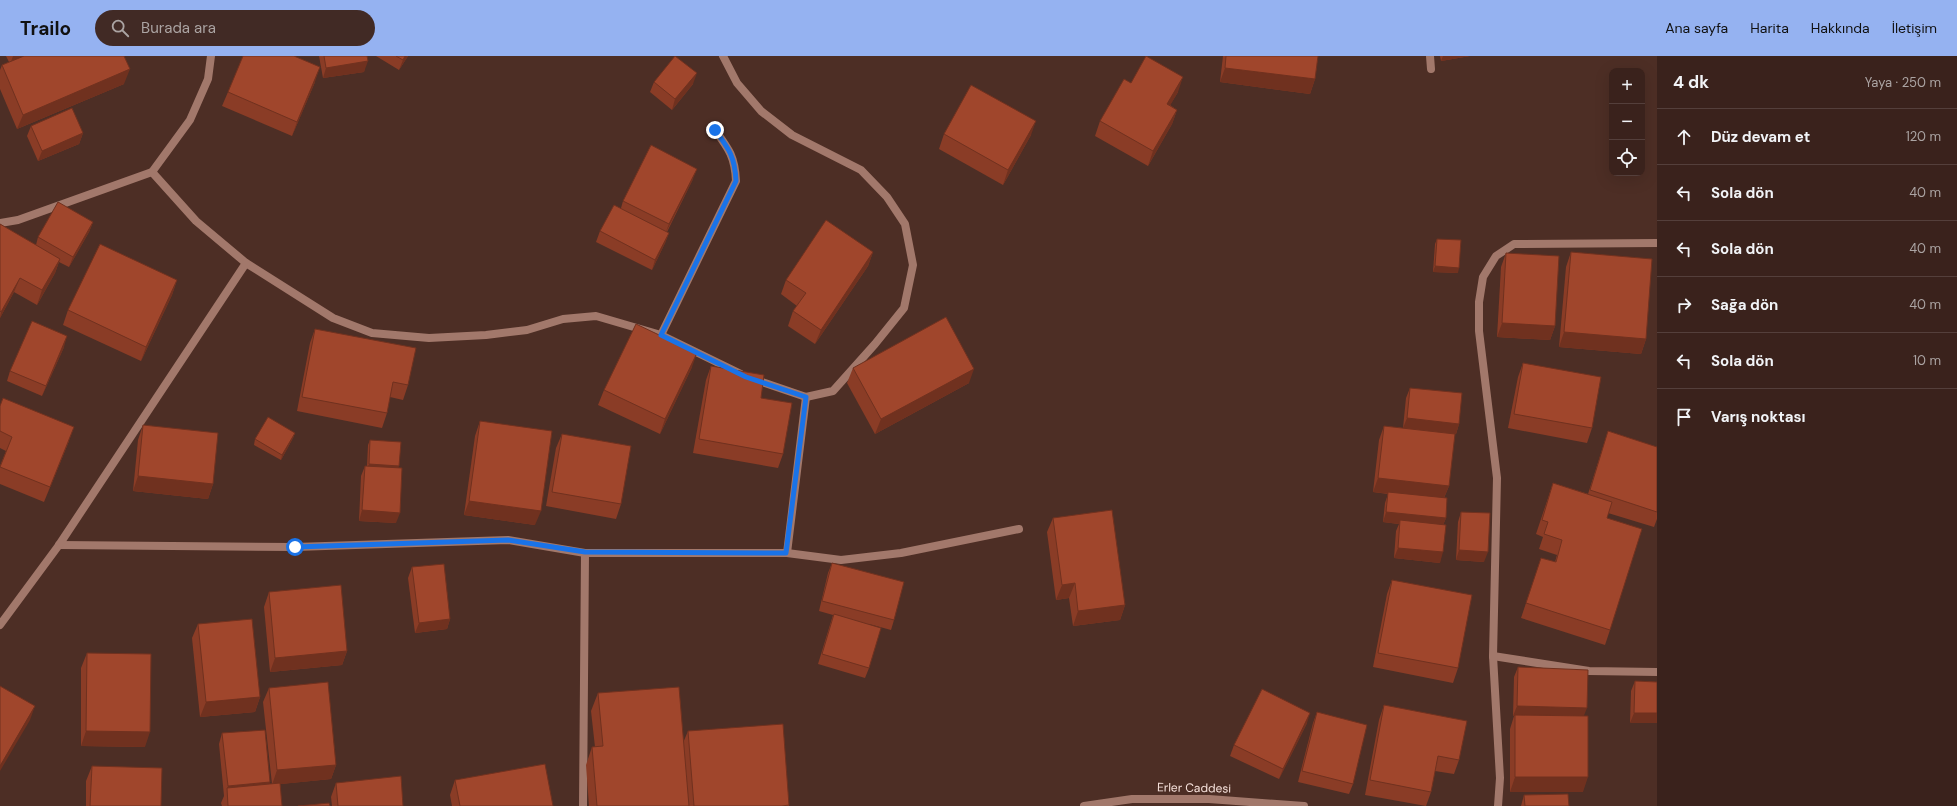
<!DOCTYPE html>
<html lang="tr">
<meta charset="utf-8">
<style>
:root{--surface:#3a221c;--page:#412a25;--text:#f1f3f6;--muted:#aba4a3;--line:#543f3b;--accent:#95b2f1}
body{margin:0;font-family:"DM Sans",sans-serif;background:var(--page);color:var(--text)}
.controls{position:absolute;right:12px;top:12px;display:grid;overflow:hidden;border-radius:8px;box-shadow:0 4px 16px #0002}
.controls button{width:36px;height:36px;display:grid;place-items:center;padding:0;border:0;border-bottom:1px solid var(--line);background:var(--surface);color:var(--text);font:20px sans-serif}
.stop{position:absolute;width:12px;height:12px;margin:-9px;border:3px solid #1a73e8;border-radius:50%;background:#fff}
.stop.end{background:#1a73e8;border-color:#fff;box-shadow:0 1px 4px #0008}
.list{margin:0;padding:0;list-style:none}
h2{display:flex;justify-content:space-between;align-items:center;height:52px;margin:0;padding:0 16px;font-size:17px}
h2 small{font-size:13px;font-weight:400;color:var(--muted)}
.list li{display:grid;grid-template-columns:26px 1fr auto;gap:12px;align-items:center;box-sizing:border-box;height:56px;padding:0 16px;border-top:1px solid var(--line)}
.list b{display:block;font-size:15px;white-space:nowrap}
.list em{font-size:13px;font-style:normal;color:var(--muted)}
.icon{flex:none;width:22px;height:22px;fill:none;stroke:currentColor;stroke-width:2;stroke-linecap:round;stroke-linejoin:round}
.map{position:relative;flex:none;width:1657px;height:750px;overflow:hidden}
header{display:flex;align-items:center;gap:24px;box-sizing:border-box;height:56px;padding:0 20px;background:var(--accent);color:#111}
header strong{font-size:19px}
nav{display:flex;gap:22px;margin-inline-start:auto;font-size:14px}
.search{width:280px;height:36px;background:var(--page);display:flex;align-items:center;gap:10px;box-sizing:border-box;padding:0 14px;border-radius:22px;color:var(--muted);font-size:15px}
main{display:flex}
aside{flex:1;background:var(--surface)}
.map>svg:first-child{display:block}
.lines{fill:none;stroke-linecap:round;stroke-linejoin:round}
.minor{stroke:#a2786b;stroke-width:8}
.tertiary{stroke:#a2786b;stroke-width:8}
.wall{fill:#8a3c26}
.shaded-wall{fill:#70311f}
.building{fill:#a0462c;stroke:#70311f}
.route{stroke:#1a73e8;stroke-width:5}
.labels{text-anchor:middle;stroke-width:3;stroke-linejoin:round;paint-order:stroke}
.street-label{font-size:12px;fill:#f6e1db;stroke:#4d2e25}
</style>
<header>
<strong>Trailo</strong>
<div class="search"><svg class="icon" aria-label="search" viewBox="0 0 24 24"><circle cx="10" cy="10" r="6"/><path d="M15 15l6 6"/></svg>Burada ara</div>
<nav><a>Ana sayfa</a><a>Harita</a><a>Hakkında</a><a>İletişim</a></nav>
</header>
<main>
<div class="map">
<svg width="1657" height="750" viewBox="0 0 1657 750">
<rect width="100%" height="100%" fill="#4d2e25"/>
<g class="lines">
<g class="minor">
<polyline points="211,0 208,23 190,64 152,116 196,165 246,207 333,262 372,277 429,282 486,279 527,274 563,263 596,260 661,279 741,318"/>
<polyline points="723,0 737,27 761,55 792,79 861,114 887,141 905,168 913,209 904,252 875,288 833,335 806,341 753,323"/>
<polyline points="1430,0 1431,13"/>
<polyline points="0,167 18,164 152,116"/>
<path d="M661 279 736 125C735 101 729 93 715 74"/>
<polyline points="59,489 295,491 508,484 585,497 787,497 841,504 901,497 1019,473"/>
<polyline points="787,497 806,341"/>
<polyline points="0,569 59,489 246,207"/>
<polyline points="1493,600 1589,615 1657,616"/>
<polyline points="583,750 585,497"/>
<polyline points="1498,750 1500,722 1493,600 1497,422 1479,275 1479,246 1483,221 1496,200 1514,188 1657,187"/>
</g>
<polyline class="tertiary" points="1084,750 1132,743 1209,743 1304,750"/>
</g>
<g class="wall">
<polygon points="6,0 124,0 124,28 17,73 0,33 0,14 2,9 9,6"/>
<polygon points="319,0 367,0 364,16 323,22"/>
<polygon points="376,0 408,0 399,14"/>
<polygon points="1223,0 1318,0 1315,23 1310,38 1220,26"/>
<polygon points="1440,0 1470,0 1441,5"/>
<polygon points="315,26 292,80 222,50 228,36"/>
<polygon points="654,26 693,28 672,54 650,36"/>
<polygon points="1131,27 1178,36 1170,49 1177,54 1172,68 1148,110 1095,80 1100,65"/>
<polygon points="31,70 83,77 79,88 38,105 27,80"/>
<polygon points="944,78 1031,79 1003,129 939,93"/>
<polygon points="693,123 667,176 669,177 665,187 652,214 596,186 600,175 621,152 623,145"/>
<polygon points="93,166 89,176 69,211 59,206 55,217 37,249 14,236 0,262 0,168 36,189 38,181"/>
<polygon points="1437,183 1458,217 1433,216 1435,188"/>
<polygon points="873,196 868,210 815,288 788,270 793,255 797,250 781,238 786,224"/>
<polygon points="1571,196 1646,283 1641,298 1559,291 1566,211"/>
<polygon points="1506,197 1555,270 1550,284 1497,281 1501,211"/>
<polygon points="177,224 172,239 141,305 63,269 68,254"/>
<polygon points="315,273 408,329 403,344 390,341 387,357 382,372 297,355 310,287"/>
<polygon points="64,291 42,340 7,325 10,315"/>
<polygon points="1523,307 1592,372 1587,387 1508,372 1518,321"/>
<polygon points="711,310 761,342 783,398 778,412 693,397 706,324"/>
<polygon points="692,311 660,378 598,349 604,334"/>
<polygon points="853,312 969,327 875,378 847,327"/>
<polygon points="1410,332 1459,368 1456,378 1454,378 1449,430 1444,442 1446,462 1443,469 1440,507 1394,502 1396,475 1399,468 1383,466 1385,447 1388,438 1373,436 1379,384 1384,370 1403,372 1406,342"/>
<polygon points="0,350 69,385 44,446 0,428 0,410 6,395 0,392"/>
<polygon points="480,365 535,469 464,459 475,380"/>
<polygon points="143,369 213,428 208,443 133,435 138,384"/>
<polygon points="1608,375 1657,391 1657,463 1654,471 1608,457 1607,462 1610,574 1605,589 1521,562 1541,502 1555,506 1557,499 1539,493 1543,481 1536,478 1553,427 1588,438"/>
<polygon points="295,377 293,382 281,404 254,389 255,383"/>
<polygon points="562,378 621,448 616,463 546,450 556,392"/>
<polygon points="370,384 398,412 396,467 359,465 361,420 365,410 367,410 368,389"/>
<polygon points="1461,456 1484,506 1456,504 1458,466"/>
<polygon points="1053,462 1125,549 1120,564 1073,570 1069,542 1056,544 1047,476"/>
<polygon points="832,507 894,564 891,574 869,568 869,612 865,622 818,608 833,559 819,555 828,517"/>
<polygon points="412,511 450,563 447,573 415,577 408,522"/>
<polygon points="1392,524 1458,612 1453,627 1373,611 1387,538"/>
<polygon points="269,536 347,595 342,609 270,616 264,551"/>
<polygon points="198,568 260,641 255,656 200,661 192,582"/>
<polygon points="87,597 145,691 81,690 81,612"/>
<polygon points="1518,611 1584,660 1583,736 1510,736 1510,673 1514,660 1513,660 1514,621"/>
<polygon points="1635,625 1657,626 1630,667 1631,635"/>
<polygon points="269,632 336,709 331,723 280,728 282,750 222,750 221,747 224,740 219,688 222,677 270,728 272,728 263,646"/>
<polygon points="598,637 683,687 688,675 789,749 789,750 589,750 586,709 592,691 595,691 591,655"/>
<polygon points="1384,649 1459,704 1454,718 1435,715 1431,736 1426,750 1365,739 1379,664"/>
<polygon points="1317,656 1353,728 1349,738 1298,726 1313,667"/>
<polygon points="1307,667 1279,723 1230,700 1234,689"/>
<polygon points="92,710 161,750 86,750 86,725"/>
<polygon points="455,724 553,750 452,750 450,739"/>
<polygon points="336,727 403,750 332,750 331,741"/>
<polygon points="1524,739 1569,750 1521,750"/>
</g>
<g class="shaded-wall">
<polygon points="13,0 29,0 10,9"/>
<polygon points="405,0 408,0 399,14 403,4"/>
<polygon points="1443,0 1470,0 1441,5"/>
<polygon points="368,5 364,16 323,22 326,12"/>
<polygon points="320,11 315,26 292,80 297,66"/>
<polygon points="1225,12 1315,23 1310,38 1220,26"/>
<polygon points="130,13 124,28 17,73 23,59"/>
<polygon points="697,17 693,28 672,54 675,43"/>
<polygon points="1183,21 1178,36 1162,63 1167,48"/>
<polygon points="1177,54 1172,68 1148,110 1153,95"/>
<polygon points="1036,65 1031,79 1003,129 1008,114"/>
<polygon points="83,77 79,88 38,105 42,95"/>
<polygon points="697,113 693,123 665,178 669,168"/>
<polygon points="93,166 89,176 69,211 73,201"/>
<polygon points="669,177 665,187 652,214 655,204"/>
<polygon points="873,196 868,210 815,288 821,274"/>
<polygon points="60,203 55,217 37,249 42,234"/>
<polygon points="1435,210 1459,212 1458,217 1433,216"/>
<polygon points="20,222 14,236 0,262 1,256"/>
<polygon points="177,224 172,239 141,305 146,291"/>
<polygon points="1502,267 1555,270 1550,284 1497,281"/>
<polygon points="1564,276 1646,283 1641,298 1559,291"/>
<polygon points="67,280 64,291 42,340 46,330"/>
<polygon points="697,297 692,311 660,378 665,363"/>
<polygon points="974,313 969,327 875,378 881,363"/>
<polygon points="1407,362 1459,368 1456,378 1403,372"/>
<polygon points="74,371 69,385 44,446"/>
<polygon points="295,377 293,382 281,404 282,399"/>
<polygon points="369,408 399,410 397,415 367,413"/>
<polygon points="138,420 213,428 208,443 133,435"/>
<polygon points="1378,422 1449,430 1443,444 1373,436"/>
<polygon points="469,445 541,455 535,469 464,459"/>
<polygon points="362,454 400,457 396,467 359,465"/>
<polygon points="1386,456 1446,462 1442,472 1400,464 1399,468 1383,466"/>
<polygon points="1398,492 1443,496 1440,507 1394,502"/>
<polygon points="1459,494 1488,496 1484,506 1456,504"/>
<polygon points="1075,527 1069,542 1056,544 1062,529"/>
<polygon points="1125,549 1120,564 1073,570 1078,555"/>
<polygon points="450,563 447,573 415,577 419,567"/>
<polygon points="347,595 342,609 270,616 275,602"/>
<polygon points="260,641 255,656 200,661 206,646"/>
<polygon points="35,650 30,664 0,715 0,710"/>
<polygon points="1517,650 1587,652 1583,662 1513,660"/>
<polygon points="1310,657 1307,667 1279,723 1283,713"/>
<polygon points="1634,657 1657,657 1657,667 1630,667"/>
<polygon points="86,675 150,676 145,691 81,690"/>
<polygon points="336,709 331,723 272,729 277,714"/>
<polygon points="1515,721 1588,721 1583,736 1510,736"/>
<polygon points="270,726 267,736 227,732 228,730"/>
</g>
<g class="building">
<polygon points="24,0 124,0 130,13 23,59 2,9"/>
<polygon points="243,0 294,0 320,11 297,66 228,36"/>
<polygon points="324,0 367,0 368,5 326,12"/>
<polygon points="396,0 405,0 403,4"/>
<polygon points="675,0 697,17 675,43 654,26"/>
<polygon points="1146,0 1183,21 1167,48 1177,54 1153,95 1100,65 1124,23 1131,27"/>
<polygon points="1226,0 1318,0 1315,23 1225,12"/>
<polygon points="971,29 1036,65 1008,114 944,78"/>
<polygon points="72,52 83,77 42,95 31,70"/>
<polygon points="651,89 697,113 669,168 623,145"/>
<polygon points="58,146 93,166 73,201 38,181"/>
<polygon points="614,149 669,177 655,204 600,175"/>
<polygon points="826,164 873,196 821,274 793,255 806,237 786,224"/>
<polygon points="0,168 60,203 42,234 20,222 1,256 0,255"/>
<polygon points="1437,183 1461,184 1459,212 1435,210"/>
<polygon points="100,188 177,224 146,291 68,254"/>
<polygon points="1571,196 1652,203 1646,283 1564,276"/>
<polygon points="1506,197 1559,200 1555,270 1502,267"/>
<polygon points="946,261 974,313 881,363 853,312"/>
<polygon points="32,265 67,280 46,330 10,315"/>
<polygon points="636,268 697,297 665,363 604,334"/>
<polygon points="315,273 416,292 408,329 393,326 387,357 302,341"/>
<polygon points="1523,307 1601,321 1592,372 1514,358"/>
<polygon points="711,310 764,319 761,342 792,347 783,398 699,383"/>
<polygon points="1410,332 1462,337 1459,368 1407,362"/>
<polygon points="3,342 74,371 50,431 0,411 12,381 0,375 0,350"/>
<polygon points="268,361 295,377 282,399 255,383"/>
<polygon points="480,365 552,375 541,455 469,445"/>
<polygon points="143,369 218,377 213,428 138,420"/>
<polygon points="1384,370 1455,378 1449,430 1378,422"/>
<polygon points="1608,375 1657,391 1657,456 1590,434"/>
<polygon points="562,378 631,390 621,448 552,436"/>
<polygon points="370,384 401,386 399,410 369,408"/>
<polygon points="365,410 402,412 400,457 362,454"/>
<polygon points="1553,427 1612,446 1607,462 1642,473 1610,574 1526,547 1541,502 1556,506 1562,484 1544,478 1548,466 1542,464"/>
<polygon points="1388,436 1447,442 1446,462 1386,456"/>
<polygon points="1112,454 1125,549 1078,555 1075,527 1062,529 1053,462"/>
<polygon points="1461,456 1490,457 1488,496 1459,494"/>
<polygon points="1400,464 1446,469 1443,496 1398,492"/>
<polygon points="832,507 904,526 894,564 822,545"/>
<polygon points="444,508 450,563 419,567 412,511"/>
<polygon points="1392,524 1472,539 1458,612 1378,597"/>
<polygon points="341,529 347,595 275,602 269,536"/>
<polygon points="834,558 881,572 869,612 822,598"/>
<polygon points="252,563 260,641 206,646 198,568"/>
<polygon points="87,597 151,598 150,676 86,675"/>
<polygon points="1518,611 1588,614 1587,652 1517,650"/>
<polygon points="1635,625 1657,626 1657,657 1634,657"/>
<polygon points="328,626 336,709 277,714 269,632"/>
<polygon points="0,630 35,650 0,710"/>
<polygon points="679,631 689,750 597,750 592,691 603,690 598,637"/>
<polygon points="1262,633 1310,657 1283,713 1234,689"/>
<polygon points="1384,649 1467,665 1459,704 1438,700 1431,736 1370,724"/>
<polygon points="1317,656 1367,669 1353,728 1302,715"/>
<polygon points="1515,659 1588,660 1588,721 1515,721"/>
<polygon points="783,668 789,749 782,750 694,750 688,675"/>
<polygon points="265,674 270,726 228,730 222,677"/>
<polygon points="545,708 553,750 460,750 455,724"/>
<polygon points="92,710 162,712 161,750 90,750"/>
<polygon points="401,720 403,750 338,750 336,727"/>
<polygon points="280,727 282,750 228,750 227,732"/>
<polygon points="1568,738 1569,750 1525,750 1524,739"/>
<polygon points="329,747 330,750 298,750"/>
</g>
<g class="lines">
<path class="route" d="M295 491 508 484 585 496 786 497 806 341 746 321 661 279 736 125C735 101 729 93 715 74"/>
</g>
<g class="labels">
<g class="street-label">
<text transform="translate(1194 732) rotate(1)" y="4">Erler Caddesi</text>
</g>
</g>
</svg>
<div class="controls">
<button>+</button>
<button>−</button>
<button><svg class="icon" aria-label="locate" viewBox="0 0 24 24"><circle cx="12" cy="12" r="6"/><path d="M12 2v4M12 18v4M2 12h4M18 12h4"/></svg></button>
</div>
<div class="stop" style="left:295px;top:491px"></div>
<div class="stop end" style="left:715px;top:74px"></div>
</div>
<aside>
<h2>4 dk<small>Yaya · 250 m</small></h2>
<ul class="list">
<li><svg class="icon" aria-label="ahead" viewBox="0 0 24 24"><path d="M12 20V5M6 11l6-6 6 6"/></svg><div><b>Düz devam et</b></div><em>120 m</em></li>
<li><svg class="icon" aria-label="left" viewBox="0 0 24 24"><path d="M17 20v-9H6M10 6l-5 5 5 5"/></svg><div><b>Sola dön</b></div><em>40 m</em></li>
<li><svg class="icon" aria-label="left" viewBox="0 0 24 24"><path d="M17 20v-9H6M10 6l-5 5 5 5"/></svg><div><b>Sola dön</b></div><em>40 m</em></li>
<li><svg class="icon" aria-label="right" viewBox="0 0 24 24"><path d="M7 20v-9h11M14 6l5 5-5 5"/></svg><div><b>Sağa dön</b></div><em>40 m</em></li>
<li><svg class="icon" aria-label="left" viewBox="0 0 24 24"><path d="M17 20v-9H6M10 6l-5 5 5 5"/></svg><div><b>Sola dön</b></div><em>10 m</em></li>
<li><svg class="icon" aria-label="arrive" viewBox="0 0 24 24"><path d="M6 21V4h12l-3 4 3 4H6"/></svg><div><b>Varış noktası</b></div></li>
</ul>
</aside>
</main>
